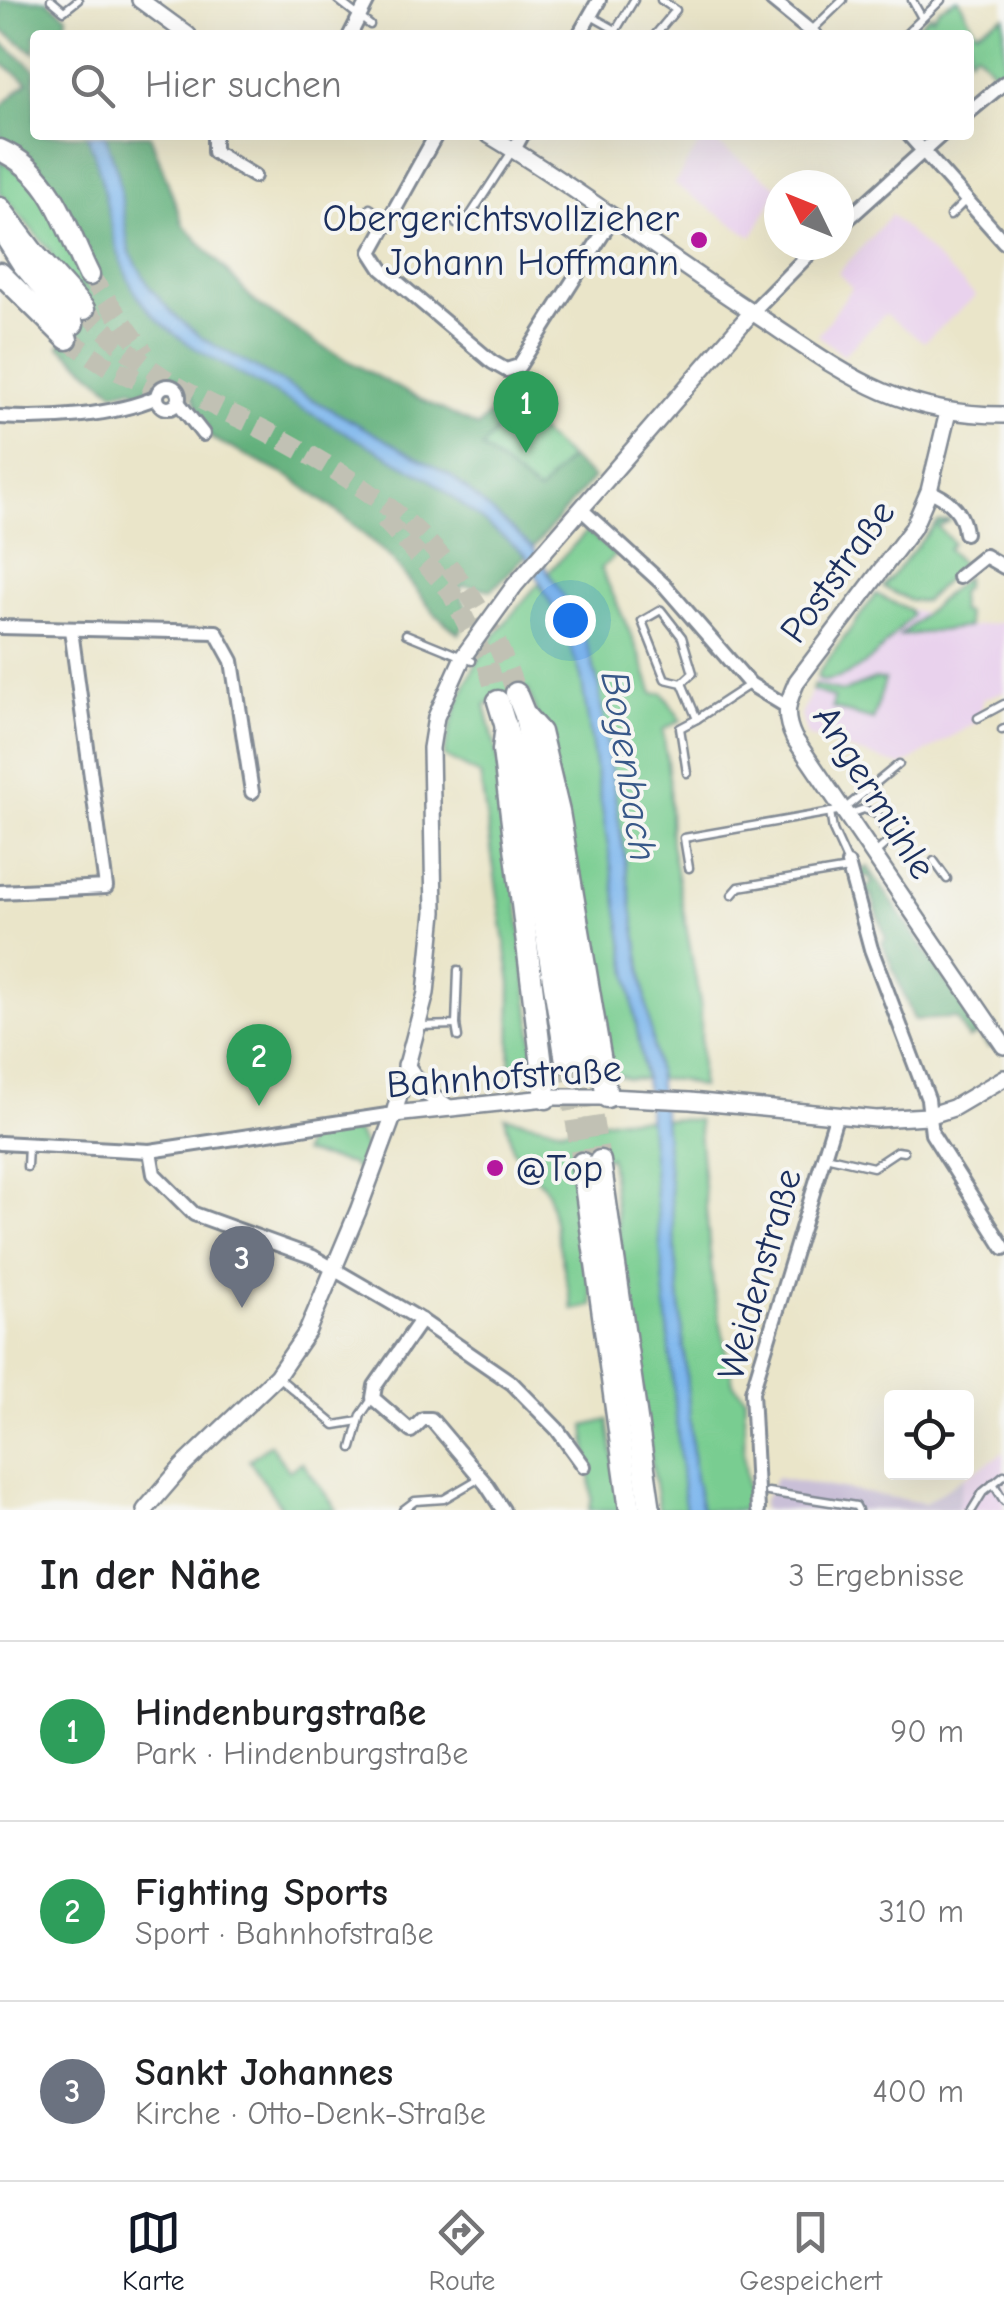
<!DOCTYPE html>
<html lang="de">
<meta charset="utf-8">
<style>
:root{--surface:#fff;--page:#f6f6f6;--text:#202124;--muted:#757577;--line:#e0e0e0;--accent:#111827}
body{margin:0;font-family:"Comic Neue",sans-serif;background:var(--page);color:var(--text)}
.controls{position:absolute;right:30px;bottom:30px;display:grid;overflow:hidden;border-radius:10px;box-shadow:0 10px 40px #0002}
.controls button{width:90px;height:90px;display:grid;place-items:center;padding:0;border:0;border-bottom:2px solid var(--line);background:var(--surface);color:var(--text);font:50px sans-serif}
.compass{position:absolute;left:764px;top:170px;width:90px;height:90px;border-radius:50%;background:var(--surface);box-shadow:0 10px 40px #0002;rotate:313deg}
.you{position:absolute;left:570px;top:620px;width:35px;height:35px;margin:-25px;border:8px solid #fff;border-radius:50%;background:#1a73e8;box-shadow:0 0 0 15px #1a73e833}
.badge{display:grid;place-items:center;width:65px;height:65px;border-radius:50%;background:var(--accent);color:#fff;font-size:32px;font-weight:700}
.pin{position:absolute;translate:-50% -82px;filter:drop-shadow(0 2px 5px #0008)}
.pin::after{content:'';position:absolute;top:52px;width:35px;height:30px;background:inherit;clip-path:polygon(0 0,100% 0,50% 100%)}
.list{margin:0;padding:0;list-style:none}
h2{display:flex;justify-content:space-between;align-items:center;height:130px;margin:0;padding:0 40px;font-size:42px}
h2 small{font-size:32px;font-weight:400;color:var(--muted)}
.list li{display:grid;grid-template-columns:65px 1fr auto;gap:30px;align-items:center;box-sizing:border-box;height:180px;padding:0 40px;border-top:2px solid var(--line)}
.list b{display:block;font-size:38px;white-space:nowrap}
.list p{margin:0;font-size:32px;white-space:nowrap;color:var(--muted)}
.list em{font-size:32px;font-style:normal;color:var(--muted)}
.icon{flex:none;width:55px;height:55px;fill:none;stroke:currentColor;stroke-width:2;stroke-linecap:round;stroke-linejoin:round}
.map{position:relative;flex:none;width:1004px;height:1510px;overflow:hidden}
.search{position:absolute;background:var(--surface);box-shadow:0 10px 40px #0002;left:30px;right:30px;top:30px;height:110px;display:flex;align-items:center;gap:25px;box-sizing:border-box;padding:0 35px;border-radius:10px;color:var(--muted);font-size:38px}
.sheet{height:670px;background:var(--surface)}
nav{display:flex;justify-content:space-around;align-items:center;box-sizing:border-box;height:140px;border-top:2px solid var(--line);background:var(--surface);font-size:28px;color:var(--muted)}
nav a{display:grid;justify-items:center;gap:5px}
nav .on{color:var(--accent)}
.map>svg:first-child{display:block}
.built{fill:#e9d2ed}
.industrial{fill:#c9bfd7}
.green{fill:#79cd91;stroke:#4a7e78;stroke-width:2.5}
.forest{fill:#62b07b;stroke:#3e706c;stroke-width:2.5}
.water{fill:#7cb6ed;stroke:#4c72a6;stroke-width:2.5}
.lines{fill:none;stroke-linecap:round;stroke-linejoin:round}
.trunk-tunnel{stroke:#c1c1b4;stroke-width:20;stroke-dasharray:20 10;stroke-linecap:butt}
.service-casing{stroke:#828a94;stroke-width:11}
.minor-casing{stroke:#828a94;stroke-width:18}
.tertiary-casing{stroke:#828a94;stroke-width:20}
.trunk-casing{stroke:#828a94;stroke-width:25}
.service{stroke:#fff;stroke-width:6}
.minor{stroke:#fff;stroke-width:12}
.tertiary{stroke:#fff;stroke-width:15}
.trunk{stroke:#fff;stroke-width:20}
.poi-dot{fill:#b5179e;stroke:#f6f6f2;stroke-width:4}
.labels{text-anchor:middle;stroke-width:8;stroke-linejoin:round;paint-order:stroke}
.poi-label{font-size:38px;fill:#1b2f5e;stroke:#f6f6f2;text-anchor:end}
.street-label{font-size:38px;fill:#1b2f5e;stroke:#f6f6f2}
.water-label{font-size:40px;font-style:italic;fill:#385889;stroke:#f6f6f2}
</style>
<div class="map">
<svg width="1004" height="1510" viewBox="0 0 1004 1510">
<rect width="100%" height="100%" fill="#f6f6f2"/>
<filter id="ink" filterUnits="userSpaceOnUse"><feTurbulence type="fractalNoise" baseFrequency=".01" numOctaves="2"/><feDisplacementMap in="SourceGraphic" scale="20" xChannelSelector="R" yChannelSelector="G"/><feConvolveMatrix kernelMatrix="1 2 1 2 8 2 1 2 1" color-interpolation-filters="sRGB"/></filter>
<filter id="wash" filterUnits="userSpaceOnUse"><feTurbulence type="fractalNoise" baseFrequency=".0048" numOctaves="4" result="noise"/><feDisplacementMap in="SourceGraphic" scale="40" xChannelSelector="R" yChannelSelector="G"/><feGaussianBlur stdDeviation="2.25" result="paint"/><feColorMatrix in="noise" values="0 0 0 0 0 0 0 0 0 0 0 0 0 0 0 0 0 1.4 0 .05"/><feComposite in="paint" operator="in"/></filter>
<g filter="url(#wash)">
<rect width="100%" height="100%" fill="#eae5c9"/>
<g class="built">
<polygon points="705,135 779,188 752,237 674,184"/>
<polygon points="891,215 976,296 924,342 885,314 843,355 818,335 852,288 838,273"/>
<polygon points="876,592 903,607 968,627 1004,622 1004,692 984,698 978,721 902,766 807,736 801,716 820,671"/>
<polygon points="1004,1452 1004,1510 763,1510 776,1478 925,1503"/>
</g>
<polygon class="industrial" points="964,1477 957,1510 764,1510 762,1503 776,1478 925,1503"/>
<g class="green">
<polygon points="955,0 959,0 976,31 1004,16 1004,71 998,76 976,52 969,58 969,35 909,35 930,14 932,18 940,8"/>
<path d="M0 161C50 183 62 234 84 281L75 292 53 266 50 251 0 192Z"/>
<polygon points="519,413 569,458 539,494 482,448 505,421"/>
<polygon points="951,520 938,527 953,543 948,549 962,564 924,602 909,600 883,587 932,528 938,522"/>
<polygon points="587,531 616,555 601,568 640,655 653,694 663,693 681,720 663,730 669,778 671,843 701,1008 701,1087 679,1080 658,1079 598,684 586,641 547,574"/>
<polygon points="965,577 965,587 959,593 960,611 966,613 968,627 900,636"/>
<path d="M539 583 563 626 581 675 645 1079 627 1078 611 1072 553 765 528 689 485 705 505 786 537 1078 510 1079 511 983 480 775 444 756C458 679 488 640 539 583Z"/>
<path d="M876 594 909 610 912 615C887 643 862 678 822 681L817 677 820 671Z"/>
<polygon points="875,679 885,680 873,720 832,708 834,698 812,690 814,685 842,692"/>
<polygon points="505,1117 563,1129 620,1118 649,1119 686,1510 659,1510 626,1298 610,1157 571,1162 593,1306 573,1310 547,1190 513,1150"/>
<polygon points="664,1119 698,1120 713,1286 733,1383 745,1397 744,1458 750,1510 702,1510 695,1479"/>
<polygon points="357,1131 364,1147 368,1148 358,1172 351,1164 302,1153 307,1137"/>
<polygon points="608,1420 621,1510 589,1510 592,1499 585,1426"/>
<polygon points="270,1444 289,1471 302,1462 337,1510 283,1510 249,1460"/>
</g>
<g class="forest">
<polygon points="0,0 47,0 67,16 66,26 75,35 35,35 35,53 0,29"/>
<polygon points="0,41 35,69 35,135 87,135 97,157 119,250 155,316 179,336 221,362 431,480 526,555 492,590 463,585 459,591 470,614 459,634 435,614 391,558 344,517 293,479 211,438 189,387 169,374 139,394 133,388 114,392 59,346 92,311 75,292 84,281 71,213 0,143 0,107 28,82 0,62"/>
<polygon points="105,135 150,135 183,224 255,302 318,344 398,388 478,427 502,399 519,413 505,421 482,448 538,493 569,458 593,478 533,548 451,476 203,339 174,315 150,288 129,251 118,174"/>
<polygon points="868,867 991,1047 989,1048 978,1034 968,1039 956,1018 914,1020 882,942 886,939 871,894 865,895 863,889 872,884 869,876 862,877 859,872"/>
</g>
<path class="water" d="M87 135H105L118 174 129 251 150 288 174 315 203 339 451 476 533 548 572 610 586 641 598 684 664 1119 695 1479 702 1510H686L683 1491 645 1079 581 675 563 626 526 555 431 480C375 448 318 418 262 386 218 361 160 335 134 290 107 243 109 184 87 135Z"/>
</g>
<g filter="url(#ink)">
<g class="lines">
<g class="trunk-tunnel">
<polyline points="89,275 145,354"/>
<path d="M84 309C107 333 131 355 158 374 191 397 231 413 266 431 388 495 472 557 516 693"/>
<polyline points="67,339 109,367 169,394"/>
<polyline points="384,519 450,590 487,664 498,701"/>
<polyline points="583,1058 600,1161"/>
<polyline points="566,1061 582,1163"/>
</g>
<defs>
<g id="service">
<polyline points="51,0 64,11 78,0"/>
<polyline points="338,0 370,25"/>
<polyline points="912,0 922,18"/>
<polyline points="591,16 616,30"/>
<polyline points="812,30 843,0"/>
<polyline points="613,35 634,0"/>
<polyline points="655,35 676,10 661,0"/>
<polyline points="905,35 941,0"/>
<polyline points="370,208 387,219"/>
<polyline points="950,216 966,200"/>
<polyline points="456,224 466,222 511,153"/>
<polyline points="406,634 472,661"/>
<polyline points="682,683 665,679 642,621 661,610 682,637 693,673 682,683 697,719 749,685"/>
<polyline points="978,718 1004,704"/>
<polyline points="1002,730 1004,729"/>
<polyline points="687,773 680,728 697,719"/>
<polyline points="830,812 833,830 848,863"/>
<polyline points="847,815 864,809 878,815 889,841 873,855"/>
<polyline points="934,861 947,879"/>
<polyline points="689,868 684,838 843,810 899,764"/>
<polyline points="732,895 739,887 848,869"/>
<polyline points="456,1025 458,1037"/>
<polyline points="418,1026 456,1025 458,970"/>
<polyline points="825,1156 873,1167 897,1151 904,1152"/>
<polyline points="27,1167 28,1145"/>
<polyline points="278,1377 335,1425 359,1421"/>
<polyline points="352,1448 361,1415 372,1399"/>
<polyline points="993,1483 1004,1501"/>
<polyline points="768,1492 856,1506 858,1510"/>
<polyline points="403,1510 415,1501 444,1499 480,1478"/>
<polyline points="972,1510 983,1492 1004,1475"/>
</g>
<g id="minor">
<polyline points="772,0 815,35"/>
<polyline points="350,35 368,0"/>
<polyline points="579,35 599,0"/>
<polyline points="969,112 1004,83"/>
<polyline points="214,135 214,152 254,176"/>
<polyline points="436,135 371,252 382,269 492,362 506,370 519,366 614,216"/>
<polyline points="909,135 1004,242"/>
<polyline points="514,150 522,135"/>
<polyline points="839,227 941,135"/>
<polyline points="752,312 818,245"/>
<circle cx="168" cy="397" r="11"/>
<polyline points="178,402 203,434"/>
<path d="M0 417C47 420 114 416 157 397"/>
<path d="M929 491C949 499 963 511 965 533"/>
<polyline points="582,510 664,585 750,684 786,706"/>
<polyline points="959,577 985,556 1004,567"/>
<polyline points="0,627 216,632 232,661 252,792"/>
<polyline points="848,864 871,949 928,1099 932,1134 1004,1248"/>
<polyline points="0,892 106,887 71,630"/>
<polyline points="0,1143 150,1151 394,1114"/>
<polyline points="150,1151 154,1174 194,1214 313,1257 416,1317 512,1383 557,1429 584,1466"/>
<polyline points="421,1320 375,1386 373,1398 411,1431 423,1419 431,1419 486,1484 503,1510"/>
<polyline points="758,1510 752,1392 836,1117"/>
</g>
<g id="tertiary">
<polyline points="140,0 188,35"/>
<path d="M489 135C579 189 661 253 749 310 838 368 891 415 1004 415"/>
<path d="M948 412 929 491 913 528 797 681C787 703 783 715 794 738L1004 1046"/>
<polyline points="406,1065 425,1092 449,1108"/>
<polyline points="394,1114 555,1097 607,1097 690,1101 876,1119 928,1116 953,1108 1004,1078"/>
<polyline points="145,1510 182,1467 277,1376 307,1332 358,1211 394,1114 426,993 434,912 431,748 436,717 463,657 515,585 752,312"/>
</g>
<g id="trunk">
<path d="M0 150C55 175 64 225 89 275"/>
<polyline points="0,208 33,252 84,309"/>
<polyline points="0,228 22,263 73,324"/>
<polyline points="0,273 67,339"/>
<polyline points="516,693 525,715 583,1058"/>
<polyline points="498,701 519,770 526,810 566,1061"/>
<polyline points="525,715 540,732 559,812 607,1097"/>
<polyline points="506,725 503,750 546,1098"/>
<polyline points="600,1161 650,1510"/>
<polyline points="582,1163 630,1510"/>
</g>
</defs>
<use href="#service" class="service-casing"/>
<use href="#minor" class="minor-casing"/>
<use href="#tertiary" class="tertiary-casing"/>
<use href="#trunk" class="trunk-casing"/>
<use href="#service" class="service"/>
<use href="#minor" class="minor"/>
<use href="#tertiary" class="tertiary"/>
<use href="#trunk" class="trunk"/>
</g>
</g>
<g class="poi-dot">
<circle cx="699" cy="240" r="10"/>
<circle cx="495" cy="1168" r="10"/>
</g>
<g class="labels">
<g class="poi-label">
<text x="679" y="231">Obergerichtsvollzieher<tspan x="679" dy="44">Johann Hoffmann</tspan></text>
<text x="515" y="1181" text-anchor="start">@Top</text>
</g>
<g class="street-label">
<text transform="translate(837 571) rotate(-54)" y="13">Poststraße</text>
<text transform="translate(875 792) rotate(58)" y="13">Angermühle</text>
<text transform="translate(504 1076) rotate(-4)" y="13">Bahnhofstraße</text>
<text transform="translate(759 1274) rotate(-74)" y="13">Weidenstraße</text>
</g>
<g class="water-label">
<text transform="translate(630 766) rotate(81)" y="14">Bogenbach</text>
</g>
</g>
</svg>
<div class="controls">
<button><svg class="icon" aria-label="locate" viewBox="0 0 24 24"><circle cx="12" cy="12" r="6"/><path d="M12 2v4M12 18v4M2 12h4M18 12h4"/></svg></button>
</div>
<svg class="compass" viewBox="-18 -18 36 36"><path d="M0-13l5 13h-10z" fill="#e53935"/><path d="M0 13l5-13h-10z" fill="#757577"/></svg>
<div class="you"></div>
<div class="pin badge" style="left:526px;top:453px;background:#2e9e5b">1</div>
<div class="pin badge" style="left:259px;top:1106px;background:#2e9e5b">2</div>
<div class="pin badge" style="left:242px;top:1308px;background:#6b7280">3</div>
<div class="search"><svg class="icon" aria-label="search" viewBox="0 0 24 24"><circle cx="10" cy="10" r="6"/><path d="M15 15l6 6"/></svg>Hier suchen</div>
</div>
<section class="sheet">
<h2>In der Nähe<small>3 Ergebnisse</small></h2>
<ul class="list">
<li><span class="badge" style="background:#2e9e5b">1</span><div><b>Hindenburgstraße</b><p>Park · Hindenburgstraße</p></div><em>90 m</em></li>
<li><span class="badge" style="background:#2e9e5b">2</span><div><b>Fighting Sports</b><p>Sport · Bahnhofstraße</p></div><em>310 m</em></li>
<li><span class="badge" style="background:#6b7280">3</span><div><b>Sankt Johannes</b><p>Kirche · Otto-Denk-Straße</p></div><em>400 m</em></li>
</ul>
</section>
<nav>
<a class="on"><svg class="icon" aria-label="map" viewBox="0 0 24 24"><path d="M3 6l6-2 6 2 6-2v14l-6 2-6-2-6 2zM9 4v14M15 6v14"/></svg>Karte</a>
<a><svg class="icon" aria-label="directions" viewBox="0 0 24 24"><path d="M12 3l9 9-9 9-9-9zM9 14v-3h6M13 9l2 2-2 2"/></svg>Route</a>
<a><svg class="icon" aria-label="saved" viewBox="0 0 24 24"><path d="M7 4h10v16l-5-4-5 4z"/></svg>Gespeichert</a>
</nav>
